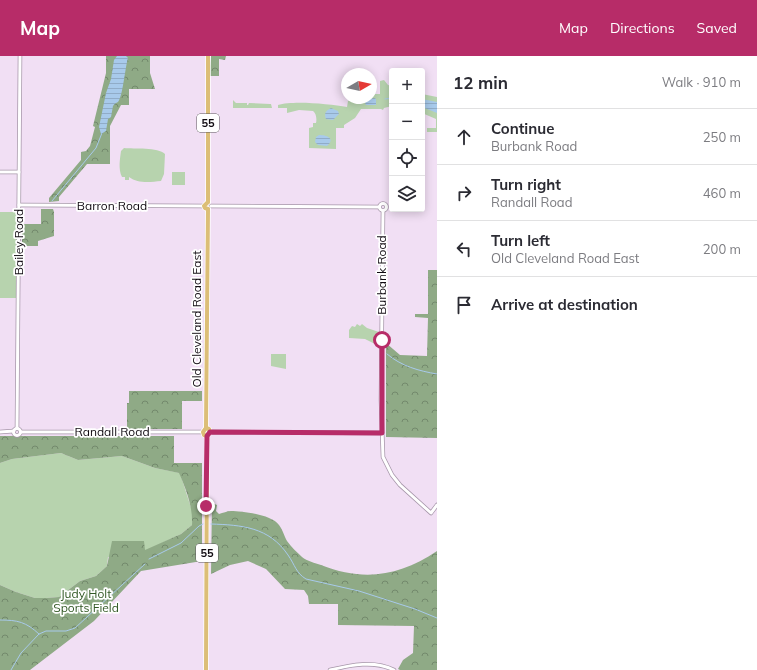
<!DOCTYPE html>
<meta charset="utf-8">
<style>
:root{--surface:#fff;--page:#f7f7f7;--text:#2b2b33;--muted:#7c7c81;--line:#e1e1e2;--accent:#b72c68}
body{margin:0;font-family:Mulish,sans-serif;background:var(--page);color:var(--text)}
.controls{position:absolute;right:12px;top:12px;display:grid;overflow:hidden;border-radius:4px;box-shadow:0 2px 10px #0003}
.controls button{width:36px;height:36px;display:grid;place-items:center;padding:0;border:0;border-bottom:1px solid var(--line);background:var(--surface);color:var(--text);font:20px sans-serif}
.compass{position:absolute;left:341px;top:12px;width:36px;height:36px;border-radius:50%;background:var(--surface);box-shadow:0 2px 10px #0003;rotate:81deg}
.stop{position:absolute;width:12px;height:12px;margin:-9px;border:3px solid #b72c68;border-radius:50%;background:#fff}
.stop.end{background:#b72c68;border-color:#fff;box-shadow:0 1px 4px #0008}
.list{margin:0;padding:0;list-style:none}
h2{display:flex;justify-content:space-between;align-items:center;height:52px;margin:0;padding:0 16px;font-size:17px}
h2 small{font-size:13px;font-weight:400;color:var(--muted)}
.list li{display:grid;grid-template-columns:26px 1fr auto;gap:12px;align-items:center;box-sizing:border-box;height:56px;padding:0 16px;border-top:1px solid var(--line)}
.list b{display:block;font-size:15px;white-space:nowrap}
.list p{margin:0;font-size:13px;white-space:nowrap;color:var(--muted)}
.list em{font-size:13px;font-style:normal;color:var(--muted)}
.icon{flex:none;width:22px;height:22px;fill:none;stroke:currentColor;stroke-width:2;stroke-linecap:round;stroke-linejoin:round}
.map{position:relative;flex:none;width:437px;height:614px;overflow:hidden}
header{display:flex;align-items:center;gap:24px;box-sizing:border-box;height:56px;padding:0 20px;background:var(--accent);color:#fff}
header strong{font-size:19px}
nav{display:flex;gap:22px;margin-inline-start:auto;font-size:14px}
main{display:flex}
aside{flex:1;background:var(--surface)}
.map>svg:first-child{display:block}
.green{fill:#b7d3ae}
.forest{fill:url(#forest-crowns)}
.water{fill:url(#water-rules)}
.lines{fill:none;stroke-linecap:round;stroke-linejoin:round}
.stream{stroke:#a8caeb;stroke-width:1}
.tertiary-casing{stroke:#a696a9;stroke-width:4.5}
.primary-casing{stroke:#fff;stroke-width:5.5}
.tertiary{stroke:#fff;stroke-width:3}
.primary{stroke:#dcbe77;stroke-width:4}
.route{stroke:#b72c68;stroke-width:5}
.labels{text-anchor:middle;stroke-width:3.5;stroke-linejoin:round;paint-order:stroke}
.shield{fill:#fff;stroke:#585459;stroke-width:1}
.shield-label{font-size:11px;font-weight:bold;fill:#110b12}
.street-label{font-size:12px;fill:#110b12;stroke:#fff}
.park-label{font-size:12px;fill:#335926;stroke:#fff}
</style>
<header>
<strong>Map</strong>
<nav><a>Map</a><a>Directions</a><a>Saved</a></nav>
</header>
<main>
<div class="map">
<svg width="437" height="614" viewBox="0 0 437 614">
<defs>
<pattern id="forest-crowns" width="20" height="18" patternUnits="userSpaceOnUse"><rect width="20" height="18" fill="#8faa86"/><path d="M2 6a3 3 0 1 1 6 0M12 15a3 3 0 1 1 6 0" fill="none" stroke="#73896c"/></pattern>
<pattern id="water-rules" width="6" height="5" patternUnits="userSpaceOnUse"><rect width="6" height="5" fill="#a8caeb"/><path d="M0 2.5h6" fill="none" stroke="#90acc8"/></pattern>
</defs>
<rect width="100%" height="100%" fill="#f1dff4"/>
<g class="green">
<path d="M384 24 388 29 392 30V50L384 52 383 54 381 53H361L355 62 344 69V72H336V93L309 92V72L313 71V67H316C317 63 316 57 313 55L299 54 287 57V52H278V49C293 44 330 48 347 51L348 45 352 42H371V38H380V25Z"/>
<polygon points="422,38 437,41 437,76 427,76 427,72 436,72 436,63 422,57"/>
<polygon points="233,44 236,47 247,47 247,49 248,49 249,47 270,48 271,48 272,52 233,52"/>
<path d="M124 92C134 93 158 91 165 98L164 118 161 125C151 126 138 128 129 121V124H125V121H122C118 113 120 103 121 95Z"/>
<rect x="172" y="116" width="13" height="13"/>
<polygon points="0,156 19,156 18,242 0,242"/>
<polygon points="357,268 360,270 362,268 367,272 379,276 379,290 365,283 349,282 349,274 352,270 355,271"/>
<polygon points="271,298 286,298 286,313 271,310"/>
<polygon points="61,397 78,404 122,400 155,412 180,417 193,458 192,469 181,478 145,495 108,501 107,510 96,520 80,525 59,541 46,542 35,542 16,536 0,529 0,407 12,403"/>
</g>
<g class="forest">
<polygon points="106,0 150,0 150,17 155,33 129,33 129,49 121,49 110,70 110,108 87,108 59,141 59,145 49,146 49,142 81,104 81,96 86,95 90,90 95,71 93,70 106,17"/>
<polygon points="211,0 226,0 225,4 219,3 219,20 209,20"/>
<polygon points="41,153 53,153 54,156 54,180 38,185 38,190 22,190 22,168 41,168"/>
<polygon points="428,214 437,214 437,382 386,381 386,287 400,299 427,300 428,262 415,261 415,258 428,258"/>
<polygon points="129,335 202,335 202,345 182,345 182,373 127,373 127,347 129,347"/>
<path d="M0 380H174V407H202V505L141 515 94 565 30 614H0V529L16 536 35 542H46L59 541 80 525 96 520 107 510 112 485H144L145 494 181 478 192 469C193 451 186 433 179 417L155 412 122 400 78 404 61 397 12 403 0 407Z"/>
<path d="M212 444V447L217 449 216 455 219 458C223 457 227 455 231 455 243 455 272 459 279 469 283 474 284 480 287 485 291 491 297 496 302 501 307 505 315 507 321 509 364 526 400 520 437 495V614H400L398 613 403 604 413 597 414 570 338 569V548H309L308 540 304 534 285 533 266 513 248 505 230 509 211 518Z"/>
</g>
<g class="water">
<path d="M117 0H126L128 2C125 12 123 40 118 46 116 47 114 48 113 50L111 61 108 63 106 75 101 78 99 71 106 37 111 23 114 4Z"/>
<polygon points="374,42 376,43 376,49 366,49 365,47 366,44"/>
<polygon points="422,43 437,46 437,57 422,51"/>
<path d="M331 52 338 55 339 58 333 64 326 63C324 58 325 55 331 52Z"/>
<path d="M319 79C326 79 336 82 327 90L318 89 315 86 316 81Z"/>
</g>
<g class="lines">
<g class="stream">
<polyline points="385,43 392,42"/>
<polyline points="52,145 96,92 102,77"/>
<path d="M387 298C401 310 419 315 437 318"/>
<path d="M211 468C242 469 269 471 288 499 295 509 296 517 306 523L359 535 415 553 437 562"/>
<polyline points="149,503 181,487 199,470 203,468"/>
<path d="M0 564C18 564 26 566 39 578"/>
<polyline points="11,614 21,597 39,578 46,575 66,575 75,572 145,508"/>
</g>
<defs>
<g id="tertiary">
<polyline points="0,116 19,116"/>
<circle cx="383" cy="151" r="3.5"/>
<polyline points="19,149 204,150"/>
<polyline points="211,150 379,151"/>
<polyline points="383,155 381,344 383,401 392,419 400,429 431,457 437,449"/>
<polyline points="17,372 20,0"/>
<circle cx="17" cy="376" r="3.5"/>
<polyline points="0,376 14,375"/>
<polyline points="21,376 203,376"/>
<polyline points="210,376 382,377"/>
<path d="M330 614C351 609 374 604 394 614"/>
</g>
<g id="primary">
<polyline points="208,146 208,0"/>
<polyline points="208,146 204,150 205,152 208,153"/>
<polyline points="206,372 208,153"/>
<polyline points="206,372 209,373 210,376 207,380"/>
<polyline points="206,372 203,376 204,379 207,380"/>
<polyline points="206,614 207,380"/>
</g>
</defs>
<use href="#tertiary" class="tertiary-casing"/>
<use href="#primary" class="primary-casing"/>
<use href="#tertiary" class="tertiary"/>
<use href="#primary" class="primary"/>
</g>
<g class="lines">
<polyline class="route" points="206,450 207,380 210,376 382,377 382,284"/>
</g>
<g class="labels">
<g class="shield">
<rect x="197" y="58" width="22" height="18" rx="3"/>
<rect x="196" y="488" width="22" height="18" rx="3"/>
</g>
<g class="shield-label">
<text x="208" y="71">55</text>
<text x="207" y="501">55</text>
</g>
<g class="street-label">
<text x="112" y="154">Barron Road</text>
<text transform="translate(19 186) rotate(-90)" y="4">Bailey Road</text>
<text transform="translate(382 219) rotate(-90)" y="4">Burbank Road</text>
<text transform="translate(197 263) rotate(-90)" y="4">Old Cleveland Road East</text>
<text x="112" y="380">Randall Road</text>
</g>
<g class="park-label">
<text x="86" y="542">Judy Holt<tspan x="86" dy="14">Sports Field</tspan></text>
</g>
</g>
</svg>
<div class="controls">
<button>+</button>
<button>−</button>
<button><svg class="icon" aria-label="locate" viewBox="0 0 24 24"><circle cx="12" cy="12" r="6"/><path d="M12 2v4M12 18v4M2 12h4M18 12h4"/></svg></button>
<button><svg class="icon" aria-label="layers" viewBox="0 0 24 24"><path d="M12 4l9 5-9 5-9-5zM3 14l9 5 9-5"/></svg></button>
</div>
<svg class="compass" viewBox="-18 -18 36 36"><path d="M0-13l5 13h-10z" fill="#e53935"/><path d="M0 13l5-13h-10z" fill="#7c7c81"/></svg>
<div class="stop" style="left:382px;top:284px"></div>
<div class="stop end" style="left:206px;top:450px"></div>
</div>
<aside>
<h2>12 min<small>Walk · 910 m</small></h2>
<ul class="list">
<li><svg class="icon" aria-label="ahead" viewBox="0 0 24 24"><path d="M12 20V5M6 11l6-6 6 6"/></svg><div><b>Continue</b><p>Burbank Road</p></div><em>250 m</em></li>
<li><svg class="icon" aria-label="right" viewBox="0 0 24 24"><path d="M7 20v-9h11M14 6l5 5-5 5"/></svg><div><b>Turn right</b><p>Randall Road</p></div><em>460 m</em></li>
<li><svg class="icon" aria-label="left" viewBox="0 0 24 24"><path d="M17 20v-9H6M10 6l-5 5 5 5"/></svg><div><b>Turn left</b><p>Old Cleveland Road East</p></div><em>200 m</em></li>
<li><svg class="icon" aria-label="arrive" viewBox="0 0 24 24"><path d="M6 21V4h12l-3 4 3 4H6"/></svg><div><b>Arrive at destination</b></div></li>
</ul>
</aside>
</main>
